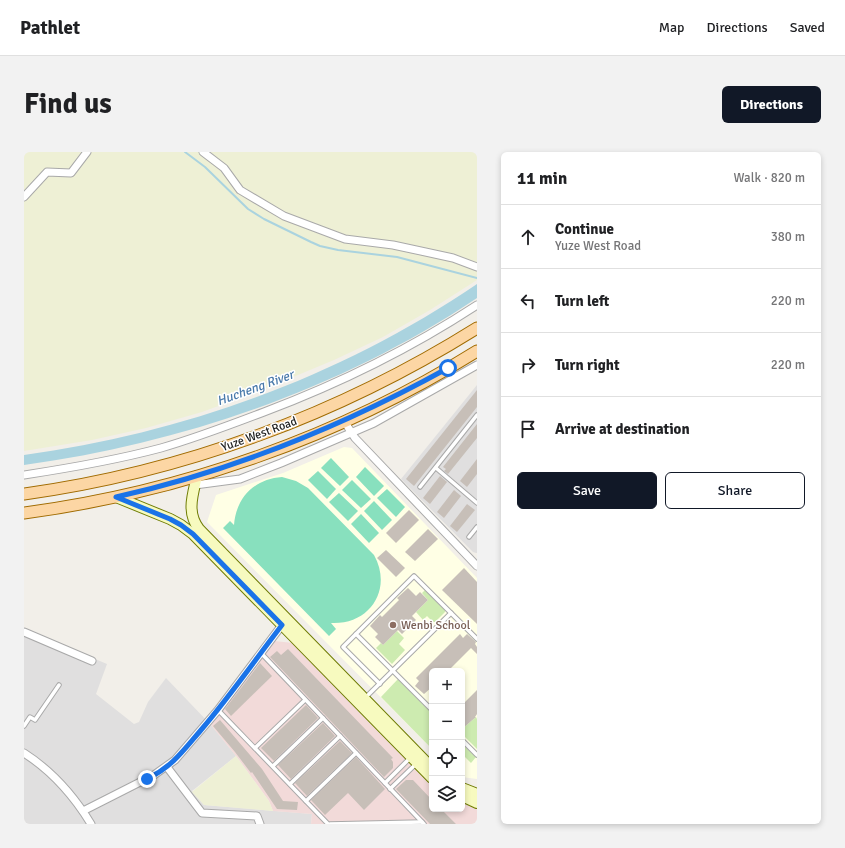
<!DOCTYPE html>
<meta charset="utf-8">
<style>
:root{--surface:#fff;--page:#f2f2f2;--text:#202124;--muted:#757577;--line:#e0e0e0;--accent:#111827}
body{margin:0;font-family:Signika,sans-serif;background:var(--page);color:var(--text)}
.controls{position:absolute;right:12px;bottom:12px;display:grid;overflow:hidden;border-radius:6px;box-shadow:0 2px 6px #0003}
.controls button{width:36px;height:36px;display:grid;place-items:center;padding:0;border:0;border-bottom:1px solid var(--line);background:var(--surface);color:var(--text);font:20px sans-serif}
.stop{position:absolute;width:12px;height:12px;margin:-9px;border:3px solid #1a73e8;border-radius:50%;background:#fff}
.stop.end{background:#1a73e8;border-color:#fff;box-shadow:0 1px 4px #0008}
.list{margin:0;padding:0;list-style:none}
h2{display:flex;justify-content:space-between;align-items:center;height:52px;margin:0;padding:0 16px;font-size:17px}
h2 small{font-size:13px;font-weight:400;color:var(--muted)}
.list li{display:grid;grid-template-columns:26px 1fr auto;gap:12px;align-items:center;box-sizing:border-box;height:64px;padding:0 16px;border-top:1px solid var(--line)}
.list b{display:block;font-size:15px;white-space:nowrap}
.list p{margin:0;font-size:13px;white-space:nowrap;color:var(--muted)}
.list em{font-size:13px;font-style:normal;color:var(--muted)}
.actions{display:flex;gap:8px;padding:12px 16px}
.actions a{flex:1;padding:9px 0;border:1px solid var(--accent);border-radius:6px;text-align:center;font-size:14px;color:var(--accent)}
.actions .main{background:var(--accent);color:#fff}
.icon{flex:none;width:22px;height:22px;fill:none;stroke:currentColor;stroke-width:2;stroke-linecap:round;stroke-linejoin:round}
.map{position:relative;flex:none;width:453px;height:672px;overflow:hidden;border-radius:6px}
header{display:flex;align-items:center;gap:24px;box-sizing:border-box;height:56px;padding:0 20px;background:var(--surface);border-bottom:1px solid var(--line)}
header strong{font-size:19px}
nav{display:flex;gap:22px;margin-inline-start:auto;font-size:14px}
.intro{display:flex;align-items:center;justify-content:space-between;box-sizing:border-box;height:96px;padding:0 24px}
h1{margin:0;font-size:28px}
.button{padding:10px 18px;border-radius:6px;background:var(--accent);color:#fff;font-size:14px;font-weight:700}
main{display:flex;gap:24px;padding:0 24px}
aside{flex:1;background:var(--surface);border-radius:6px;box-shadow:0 2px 6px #0003}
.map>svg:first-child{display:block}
.residential{fill:#e0dfdf}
.commercial{fill:#f2dad9}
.education{fill:#ffffe5}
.farmland{fill:#eef0d5}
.grass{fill:#cdebb0}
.pitch{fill:#88e0be}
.water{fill:#aad3df}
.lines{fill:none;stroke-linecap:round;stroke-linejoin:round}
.stream{stroke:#aad3df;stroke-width:2}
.building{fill:#c7bfb8}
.lane-casing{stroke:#a9a9a9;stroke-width:5.5}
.street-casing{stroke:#a9a9a9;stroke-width:9}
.secondary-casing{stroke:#707d05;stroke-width:12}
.primary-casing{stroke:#a06b00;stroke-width:13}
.lane{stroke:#fff;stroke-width:3.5}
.street{stroke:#fff;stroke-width:7}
.secondary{stroke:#f7fabf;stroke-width:10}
.primary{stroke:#fcd6a4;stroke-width:11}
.route{stroke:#1a73e8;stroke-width:5}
.education-dot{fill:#8d6e63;stroke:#fff;stroke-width:1.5}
.labels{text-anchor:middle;stroke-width:3;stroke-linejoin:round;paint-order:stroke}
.street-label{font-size:12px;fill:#222;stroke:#fff}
.education-label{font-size:12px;fill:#785e54;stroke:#fff;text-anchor:start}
.water-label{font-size:13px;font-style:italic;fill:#4a7aab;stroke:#fff}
</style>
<header>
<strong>Pathlet</strong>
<nav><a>Map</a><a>Directions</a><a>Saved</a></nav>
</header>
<div class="intro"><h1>Find us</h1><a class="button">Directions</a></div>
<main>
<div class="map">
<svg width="453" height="672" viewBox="0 0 453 672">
<rect width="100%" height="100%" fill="#f2efe9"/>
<g class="residential">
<polygon points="453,233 453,401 452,401 449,400 377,327"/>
<polygon points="0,477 83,512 72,542 110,572 115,570 124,550 142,526 187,573 212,604 168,639 180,653 288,662 287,672 0,672"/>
</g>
<polygon class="commercial" points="250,489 269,491 408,632 408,657 438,657 438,650 453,657 453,672 287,672 288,662 249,659 245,649 212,604 187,573"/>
<polygon class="education" points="320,295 328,296 453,426 453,627 438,625 438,519 408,519 408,597 183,370 192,343 259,321"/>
<g class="farmland">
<polygon points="0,0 453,0 453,128 406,158 359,185 310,208 233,240 178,260 122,276 68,288 0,299"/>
<polygon points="212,604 245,649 249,659 180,653 168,640"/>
</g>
<g class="grass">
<polygon points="401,438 421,457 421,460 411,470 409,470 403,464 399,468 392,460 404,448 398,441"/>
<polygon points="373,479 380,486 375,492 381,498 368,512 352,496 357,491 359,493"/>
<polygon points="374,527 408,561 408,597 357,545"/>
<polygon points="452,565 453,567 453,597 438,582 438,577"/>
<polygon points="438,592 452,605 447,611 438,602"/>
</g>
<g class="pitch">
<polygon points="307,306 325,325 316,334 297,316"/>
<polygon points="341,315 360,334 350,344 332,325"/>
<polygon points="294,319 312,337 303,347 284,328"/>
<path d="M258 325 272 329 284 336 350 403C369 437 346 473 307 471L312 477 305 484 199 376 206 369 210 373C212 346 230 327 258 325Z"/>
<polygon points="328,328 347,347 337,356 318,338"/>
<polygon points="363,337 381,355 372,365 353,346"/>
<polygon points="315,341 334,359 324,369 305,350"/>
<polygon points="350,349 368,368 358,378 340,359"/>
<polygon points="337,362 355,381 345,391 327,372"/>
</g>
<path class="water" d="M453 132V146C319 236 160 291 0 313V303C161 281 318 224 453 132Z"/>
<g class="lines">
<polyline class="stream" points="161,0 181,15 224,57 240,67 287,90 296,94 314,98 373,105 453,126"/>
</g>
<g class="building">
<polygon points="453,238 453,255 390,334 382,327"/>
<polygon points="453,272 453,286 424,322 420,319 422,317 419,315"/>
<polygon points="453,307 453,322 443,335 436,329"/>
<polygon points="416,324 423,330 406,352 399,346"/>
<polygon points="430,338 437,344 420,366 413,360"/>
<polygon points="443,352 451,358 433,380 426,374"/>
<polygon points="385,358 395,368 372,391 362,381"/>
<polygon points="404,377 414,387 391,409 381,400"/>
<polygon points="362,398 381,416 372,425 353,406"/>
<polygon points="440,416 453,430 453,472 418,438"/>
<polygon points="384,436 392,444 396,440 404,448 388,464 392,468 378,482 374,478 359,493 351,485 354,482 346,474 356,463 358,465 375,448 373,446"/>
<polygon points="436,482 439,486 443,482 452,490 451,492 453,495 453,502 447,496 424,519 408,519 408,535 400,542 391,534 395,529 392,526"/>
<polygon points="264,497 369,606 367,607 369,610 369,616 360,625 246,505 253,499 257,503"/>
<polygon points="236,511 248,524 207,564 201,557"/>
<polygon points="453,538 453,562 451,565 452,565 438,577 438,553"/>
<polygon points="282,553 294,566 250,609 237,596"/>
<polygon points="196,568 238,617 259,649 274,650 273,658 253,657 228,620 227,621 211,600 189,574"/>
<polygon points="299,571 311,584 267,627 254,613"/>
<polygon points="316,589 328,601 283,644 271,631"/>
<polygon points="332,605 361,637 340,658 324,641 301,663 287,648"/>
<polygon points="382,628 389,628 408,648 408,657 417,657 432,672 406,672 372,637"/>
</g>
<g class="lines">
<defs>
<g id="lane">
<polyline points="412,316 453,351"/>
<polyline points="396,335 453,263"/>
<polyline points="445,385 453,375"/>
<polyline points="332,482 319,495 356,532"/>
<polyline points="237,501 400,672"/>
<polyline points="341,546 427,461"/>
<polyline points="194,558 304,672"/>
<polyline points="408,558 332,482 390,424 453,487"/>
<polyline points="0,574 6,565 11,568 35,533"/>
<polyline points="438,588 453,603"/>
<polyline points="231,596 281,548"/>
<polyline points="249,614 299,566"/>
<polyline points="361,631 387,605"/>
<polyline points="266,632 316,584"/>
<polyline points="366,637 393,611"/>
<polyline points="282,649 332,601"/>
<polyline points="306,672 398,670"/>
</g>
<g id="street">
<polyline points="179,0 200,16 216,38 260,64 321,87 369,93 429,106 453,115"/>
<polyline points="0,45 23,20 47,21 63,0"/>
<polyline points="320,269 331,286 453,414"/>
<path d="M0 323C46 316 92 308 137 296 172 286 206 273 240 260 314 232 386 197 453 153"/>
<polyline points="171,333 216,327 257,311 350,271 453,213"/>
<polyline points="0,480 68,509"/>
<path d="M0 601C28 619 50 644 67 672"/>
<polyline points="143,615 178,661 233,664 236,672"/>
<polyline points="59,659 130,623 151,608 194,558 258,473"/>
</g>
<g id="secondary">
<path d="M173 324C169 342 162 360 175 377L408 616"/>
<polyline points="92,345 146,367 157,373 169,382 408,626"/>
<polyline points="438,636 453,642"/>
<polyline points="438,644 453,651"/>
</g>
<g id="primary">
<path d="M0 342C160 320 316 262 453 176"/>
<path d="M0 361C159 340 317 284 453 199"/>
</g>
</defs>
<use href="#lane" class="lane-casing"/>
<use href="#street" class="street-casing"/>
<use href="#secondary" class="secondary-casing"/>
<use href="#primary" class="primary-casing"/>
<use href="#lane" class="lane"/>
<use href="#street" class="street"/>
<use href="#secondary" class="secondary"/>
<use href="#primary" class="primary"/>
</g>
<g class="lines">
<path class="route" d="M123 627C149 614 159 599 177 578 206 544 231 508 258 473L169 382 157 373 146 367 92 345C209 319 319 274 424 216"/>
</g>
<circle class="education-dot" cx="369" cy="473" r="4"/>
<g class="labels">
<g class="street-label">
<text transform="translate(235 282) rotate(-20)" y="4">Yuze West Road</text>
</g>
<g class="education-label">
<text x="377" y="477">Wenbi School</text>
</g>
<g class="water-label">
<text transform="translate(231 235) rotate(-20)" y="5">Hucheng River</text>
</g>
</g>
</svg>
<div class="controls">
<button>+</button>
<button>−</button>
<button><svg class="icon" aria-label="locate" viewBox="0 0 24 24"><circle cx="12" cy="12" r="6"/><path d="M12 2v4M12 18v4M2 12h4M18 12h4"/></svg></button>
<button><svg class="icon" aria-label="layers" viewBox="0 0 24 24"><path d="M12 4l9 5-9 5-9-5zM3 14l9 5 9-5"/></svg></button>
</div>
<div class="stop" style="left:424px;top:216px"></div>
<div class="stop end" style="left:123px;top:627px"></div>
</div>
<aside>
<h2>11 min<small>Walk · 820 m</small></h2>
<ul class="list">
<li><svg class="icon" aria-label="ahead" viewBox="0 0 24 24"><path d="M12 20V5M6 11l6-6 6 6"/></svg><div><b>Continue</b><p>Yuze West Road</p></div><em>380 m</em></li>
<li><svg class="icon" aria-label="left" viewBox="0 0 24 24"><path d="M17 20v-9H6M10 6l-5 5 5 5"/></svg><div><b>Turn left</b></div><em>220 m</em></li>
<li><svg class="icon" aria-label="right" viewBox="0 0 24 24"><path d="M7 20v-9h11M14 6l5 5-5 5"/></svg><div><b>Turn right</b></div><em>220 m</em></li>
<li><svg class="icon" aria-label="arrive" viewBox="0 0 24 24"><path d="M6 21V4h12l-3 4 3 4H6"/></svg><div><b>Arrive at destination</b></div></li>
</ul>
<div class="actions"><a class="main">Save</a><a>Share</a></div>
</aside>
</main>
